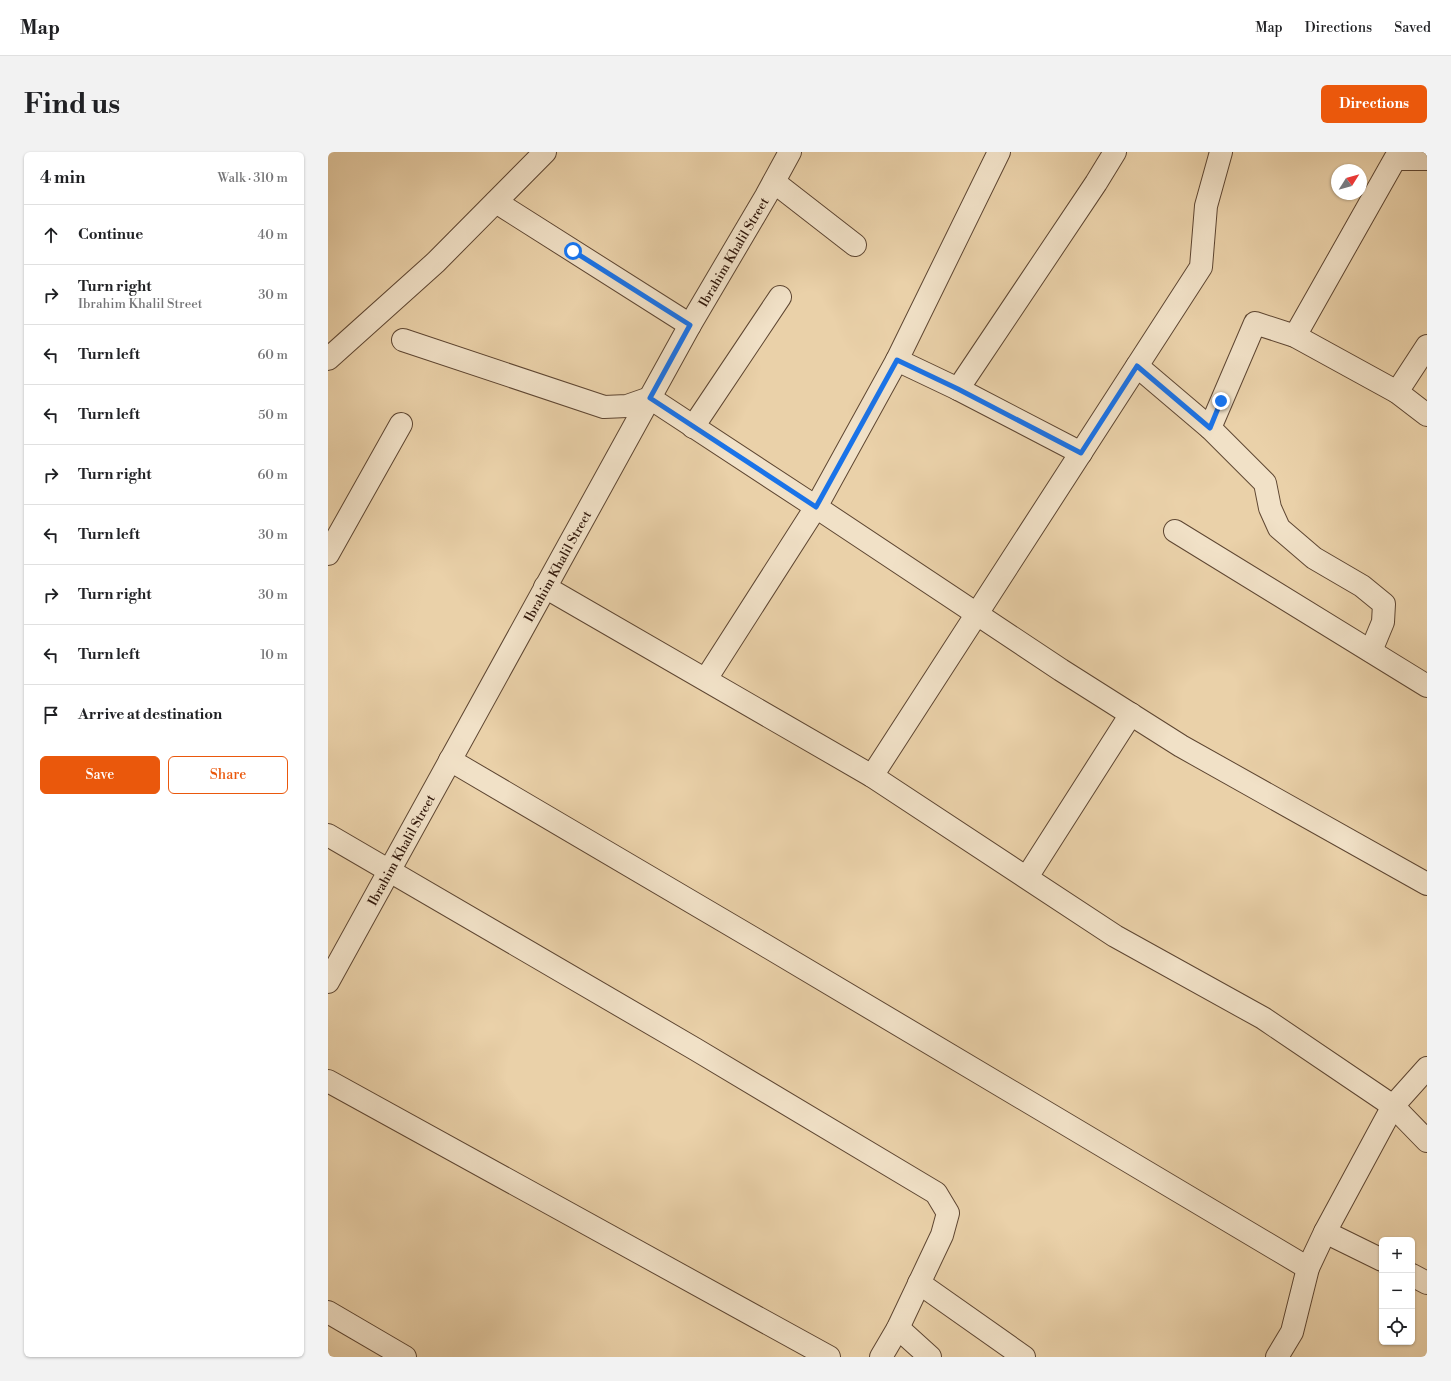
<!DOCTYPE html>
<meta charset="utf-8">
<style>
:root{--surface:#fff;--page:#f2f2f2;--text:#202124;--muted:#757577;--line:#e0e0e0;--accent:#ea580c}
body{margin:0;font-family:"Libre Bodoni",serif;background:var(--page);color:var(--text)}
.controls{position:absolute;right:12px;bottom:12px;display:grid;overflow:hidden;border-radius:6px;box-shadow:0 1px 3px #0004}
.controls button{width:36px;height:36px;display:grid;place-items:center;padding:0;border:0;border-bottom:1px solid var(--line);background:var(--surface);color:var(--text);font:20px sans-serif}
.compass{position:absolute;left:1003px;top:12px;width:36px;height:36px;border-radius:50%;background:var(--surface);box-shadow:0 1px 3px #0004;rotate:53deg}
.stop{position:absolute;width:12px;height:12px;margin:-9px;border:3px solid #1a73e8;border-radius:50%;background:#fff}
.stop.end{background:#1a73e8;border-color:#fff;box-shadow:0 1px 4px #0008}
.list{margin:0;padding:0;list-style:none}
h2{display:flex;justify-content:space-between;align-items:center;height:52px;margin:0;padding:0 16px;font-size:17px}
h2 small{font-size:13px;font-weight:400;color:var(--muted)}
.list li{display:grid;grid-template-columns:26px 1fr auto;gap:12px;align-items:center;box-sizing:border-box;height:60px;padding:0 16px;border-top:1px solid var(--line)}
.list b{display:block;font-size:15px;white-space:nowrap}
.list p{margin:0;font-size:13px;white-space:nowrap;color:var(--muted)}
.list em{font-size:13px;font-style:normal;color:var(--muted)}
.actions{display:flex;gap:8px;padding:12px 16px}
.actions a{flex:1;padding:9px 0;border:1px solid var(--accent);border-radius:6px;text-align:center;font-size:14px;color:var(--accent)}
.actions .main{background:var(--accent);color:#fff}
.icon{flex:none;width:22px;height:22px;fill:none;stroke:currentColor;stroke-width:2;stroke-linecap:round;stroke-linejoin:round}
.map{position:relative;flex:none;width:1099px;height:1205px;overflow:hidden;border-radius:6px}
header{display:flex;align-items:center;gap:24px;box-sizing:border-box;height:56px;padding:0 20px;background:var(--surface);border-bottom:1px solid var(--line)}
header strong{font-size:19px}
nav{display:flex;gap:22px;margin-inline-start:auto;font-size:14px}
.intro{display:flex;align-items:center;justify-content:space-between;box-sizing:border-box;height:96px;padding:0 24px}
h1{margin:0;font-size:28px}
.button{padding:10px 18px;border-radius:6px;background:var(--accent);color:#fff;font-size:14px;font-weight:700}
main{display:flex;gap:24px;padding:0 24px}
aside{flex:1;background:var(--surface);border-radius:6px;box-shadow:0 1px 3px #0004}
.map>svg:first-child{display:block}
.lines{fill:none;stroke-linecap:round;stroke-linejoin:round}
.minor-casing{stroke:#5e4632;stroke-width:24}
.tertiary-casing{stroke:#5e4632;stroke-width:24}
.minor{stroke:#f1e1c7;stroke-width:22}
.tertiary{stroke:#f1e1c7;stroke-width:22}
.route{stroke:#1a73e8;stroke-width:5}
.labels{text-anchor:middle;stroke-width:3;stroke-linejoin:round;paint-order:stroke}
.street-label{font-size:13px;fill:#30170a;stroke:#f1e1c7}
</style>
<header>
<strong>Map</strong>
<nav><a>Map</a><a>Directions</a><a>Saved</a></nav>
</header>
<div class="intro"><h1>Find us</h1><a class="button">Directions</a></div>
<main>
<aside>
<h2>4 min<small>Walk · 310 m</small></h2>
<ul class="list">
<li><svg class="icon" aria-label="ahead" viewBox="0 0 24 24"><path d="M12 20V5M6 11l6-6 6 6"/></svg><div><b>Continue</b></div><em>40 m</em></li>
<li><svg class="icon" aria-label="right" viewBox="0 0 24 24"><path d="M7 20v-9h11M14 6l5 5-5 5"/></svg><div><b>Turn right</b><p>Ibrahim Khalil Street</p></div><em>30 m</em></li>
<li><svg class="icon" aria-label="left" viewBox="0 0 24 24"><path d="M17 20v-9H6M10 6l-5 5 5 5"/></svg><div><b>Turn left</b></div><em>60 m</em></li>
<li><svg class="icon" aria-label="left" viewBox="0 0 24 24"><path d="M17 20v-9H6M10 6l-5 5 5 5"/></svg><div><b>Turn left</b></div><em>50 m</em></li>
<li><svg class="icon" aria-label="right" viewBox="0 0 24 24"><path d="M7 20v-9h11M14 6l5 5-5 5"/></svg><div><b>Turn right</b></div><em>60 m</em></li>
<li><svg class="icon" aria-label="left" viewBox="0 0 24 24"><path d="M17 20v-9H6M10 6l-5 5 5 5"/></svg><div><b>Turn left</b></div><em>30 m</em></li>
<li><svg class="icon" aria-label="right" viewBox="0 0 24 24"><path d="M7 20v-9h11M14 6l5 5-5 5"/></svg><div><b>Turn right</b></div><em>30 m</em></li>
<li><svg class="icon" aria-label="left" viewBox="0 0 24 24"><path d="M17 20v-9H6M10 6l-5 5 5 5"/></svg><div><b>Turn left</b></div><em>10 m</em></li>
<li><svg class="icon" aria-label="arrive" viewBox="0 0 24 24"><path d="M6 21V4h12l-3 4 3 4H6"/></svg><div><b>Arrive at destination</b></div></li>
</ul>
<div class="actions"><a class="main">Save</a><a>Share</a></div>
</aside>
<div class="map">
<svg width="1099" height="1205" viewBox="0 0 1099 1205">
<rect width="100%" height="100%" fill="#ead1a9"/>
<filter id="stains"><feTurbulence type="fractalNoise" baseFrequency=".005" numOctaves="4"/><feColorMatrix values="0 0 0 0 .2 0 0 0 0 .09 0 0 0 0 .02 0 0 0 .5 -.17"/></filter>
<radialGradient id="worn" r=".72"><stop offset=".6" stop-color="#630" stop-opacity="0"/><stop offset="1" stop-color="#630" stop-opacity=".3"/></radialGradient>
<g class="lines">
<defs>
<g id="minor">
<polyline points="446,30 527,93"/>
<polyline points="168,50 362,173"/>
<polyline points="967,184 1067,7 1099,7"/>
<polyline points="75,188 276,255 299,254 322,246 488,355 733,518 853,594 1099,732"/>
<polyline points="569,208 630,237 753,301"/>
<polyline points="809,214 882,276 937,331 942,356 951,376 986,406 1034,434 1056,452 1055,470 1043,499"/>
<polyline points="630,237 768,31 787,0"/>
<polyline points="1069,240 1099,194"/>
<polyline points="365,275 452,145"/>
<polyline points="882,276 927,171 967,184 1069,240 1099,263"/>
<polyline points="847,379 1099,534"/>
<polyline points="0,402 73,272"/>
<polyline points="217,435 544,624 787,784 935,866 1065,954 1099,989"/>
<polyline points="378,527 488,355 569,208 671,0"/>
<polyline points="122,608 435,792 980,1116"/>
<polyline points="544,624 873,115 878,54 893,0"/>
<polyline points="0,683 367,897 608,1041 620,1061 614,1083 570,1176 553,1205"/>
<polyline points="699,725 803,562"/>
<path id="s1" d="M0 830 362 173 438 44 462 0"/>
<polyline points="0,929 501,1205"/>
<polyline points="997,1080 1054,1108"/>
<polyline points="1084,1123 1099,1131"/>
<polyline points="591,1131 696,1205"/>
<polyline points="0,1160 77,1205"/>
<polyline points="570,1176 602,1205"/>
<polyline points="949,1205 964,1180 980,1116 997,1080 1065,954 1099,916"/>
</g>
<polyline id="tertiary" points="0,207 108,110 217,0"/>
</defs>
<use href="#minor" class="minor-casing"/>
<use href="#tertiary" class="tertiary-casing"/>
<use href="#minor" class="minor"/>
<use href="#tertiary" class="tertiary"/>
</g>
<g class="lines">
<polyline class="route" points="245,99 362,173 322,246 488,355 569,208 630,237 753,301 809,214 882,276 893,249"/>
</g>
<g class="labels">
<g class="street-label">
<text dy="5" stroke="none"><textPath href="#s1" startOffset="835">Ibrahim Khalil Street</textPath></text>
<text dy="5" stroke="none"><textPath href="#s1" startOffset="475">Ibrahim Khalil Street</textPath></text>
<text dy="5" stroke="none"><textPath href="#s1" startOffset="151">Ibrahim Khalil Street</textPath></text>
</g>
</g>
<rect width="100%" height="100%" filter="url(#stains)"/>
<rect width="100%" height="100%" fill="url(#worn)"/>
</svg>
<div class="controls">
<button>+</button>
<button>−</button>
<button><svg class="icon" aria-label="locate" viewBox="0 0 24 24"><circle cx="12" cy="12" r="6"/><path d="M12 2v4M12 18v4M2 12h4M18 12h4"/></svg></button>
</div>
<svg class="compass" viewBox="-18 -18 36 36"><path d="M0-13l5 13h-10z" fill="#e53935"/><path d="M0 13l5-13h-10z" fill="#757577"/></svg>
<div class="stop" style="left:245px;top:99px"></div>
<div class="stop end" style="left:893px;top:249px"></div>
</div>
</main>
